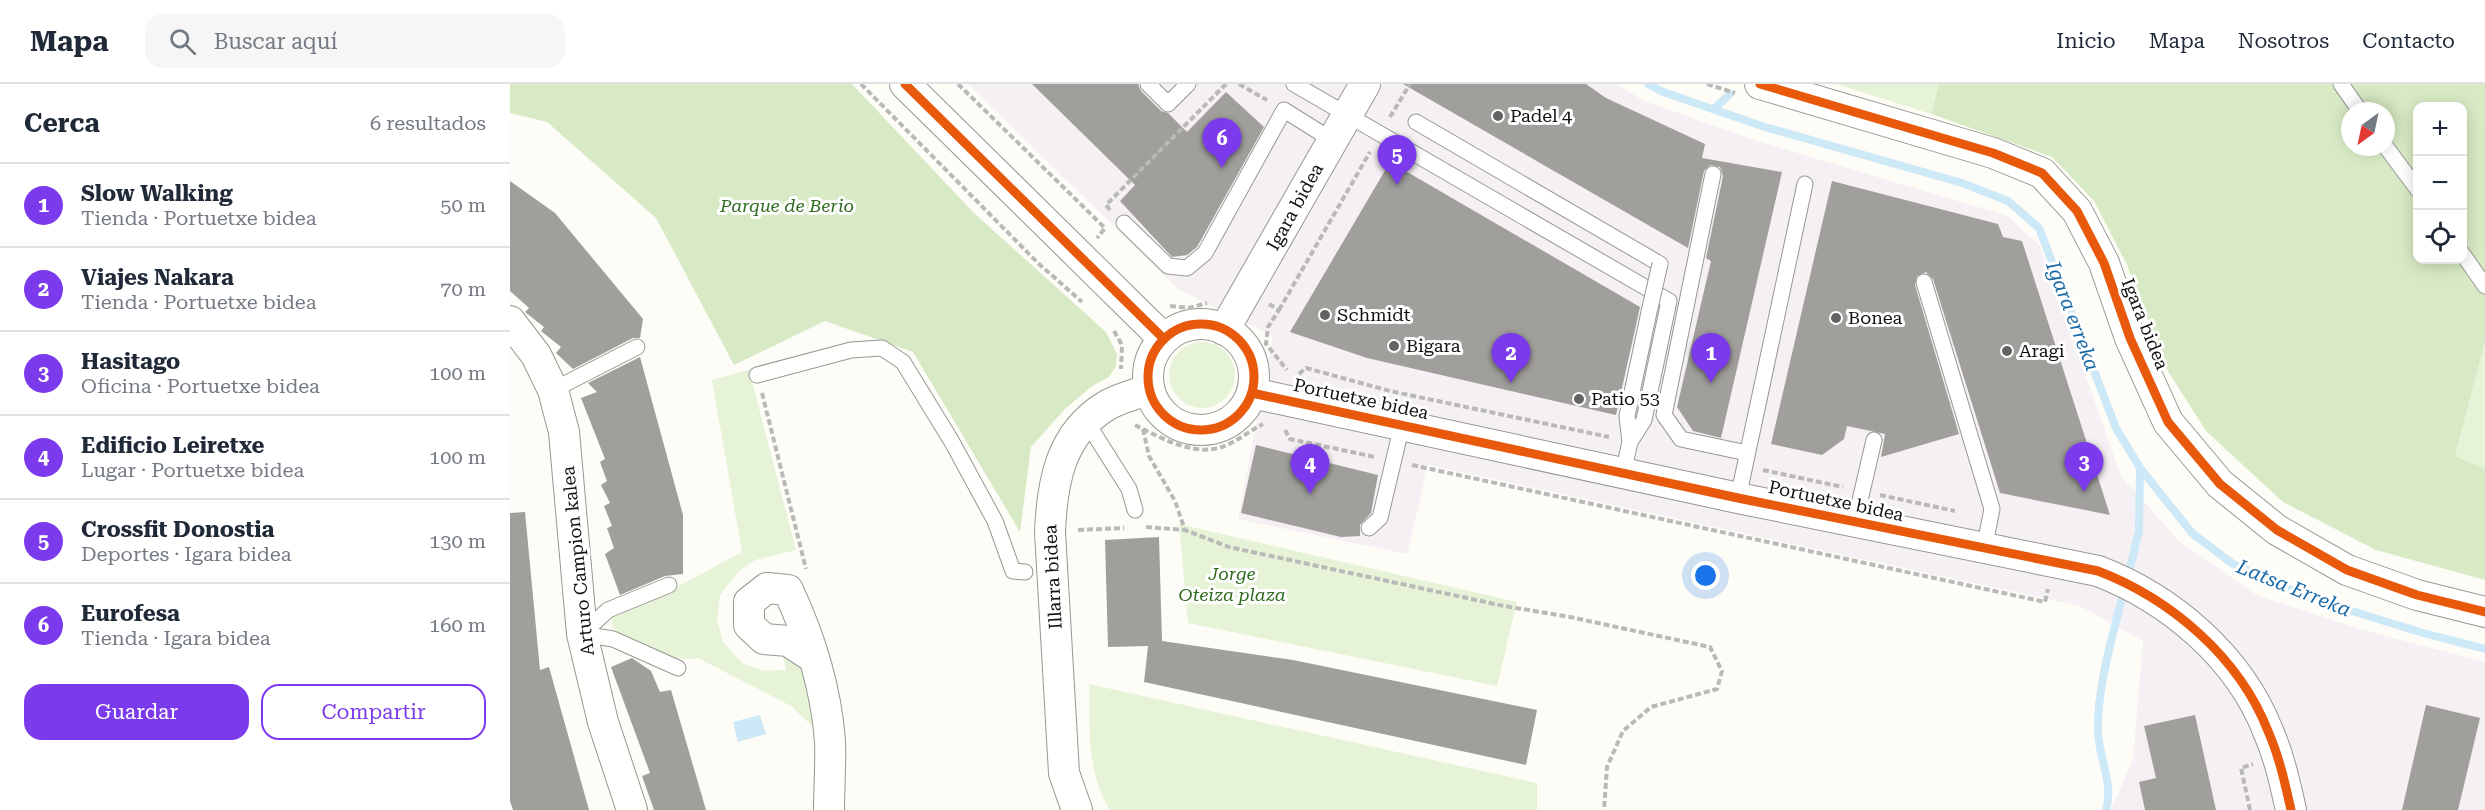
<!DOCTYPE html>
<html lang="es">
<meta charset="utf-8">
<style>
:root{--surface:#fff;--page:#f6f6f7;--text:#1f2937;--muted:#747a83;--line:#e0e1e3;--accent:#7c3aed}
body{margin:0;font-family:"Roboto Serif",serif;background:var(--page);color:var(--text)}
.controls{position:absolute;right:18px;top:18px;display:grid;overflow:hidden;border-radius:12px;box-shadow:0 3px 15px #0003}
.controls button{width:54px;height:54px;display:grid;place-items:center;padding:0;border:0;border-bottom:2px solid var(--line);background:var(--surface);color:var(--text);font:30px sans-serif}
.compass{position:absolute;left:1831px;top:18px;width:54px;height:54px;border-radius:50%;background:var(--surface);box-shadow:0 3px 15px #0003;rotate:213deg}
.you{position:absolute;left:1196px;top:492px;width:21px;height:21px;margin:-15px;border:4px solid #fff;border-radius:50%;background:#1a73e8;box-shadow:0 0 0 9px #1a73e833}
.badge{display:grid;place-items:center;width:39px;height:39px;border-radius:50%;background:var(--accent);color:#fff;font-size:20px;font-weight:700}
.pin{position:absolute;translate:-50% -50px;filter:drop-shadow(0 2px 3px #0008)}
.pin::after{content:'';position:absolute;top:32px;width:21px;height:18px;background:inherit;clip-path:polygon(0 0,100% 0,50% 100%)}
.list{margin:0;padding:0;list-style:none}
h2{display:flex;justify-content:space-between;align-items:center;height:78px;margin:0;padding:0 24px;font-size:26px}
h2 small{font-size:20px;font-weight:400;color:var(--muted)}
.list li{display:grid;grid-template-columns:39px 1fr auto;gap:18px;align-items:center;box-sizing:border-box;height:84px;padding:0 24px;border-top:2px solid var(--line)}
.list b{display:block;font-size:22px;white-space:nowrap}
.list p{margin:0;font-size:20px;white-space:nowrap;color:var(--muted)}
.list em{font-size:20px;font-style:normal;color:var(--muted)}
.actions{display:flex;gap:12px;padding:18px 24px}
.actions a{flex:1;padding:14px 0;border:2px solid var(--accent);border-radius:18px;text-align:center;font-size:21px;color:var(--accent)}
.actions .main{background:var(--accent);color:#fff}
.icon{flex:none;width:33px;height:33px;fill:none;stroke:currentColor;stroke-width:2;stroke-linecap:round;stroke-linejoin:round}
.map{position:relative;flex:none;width:1975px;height:726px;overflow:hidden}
header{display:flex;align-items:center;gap:36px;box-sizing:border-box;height:84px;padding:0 30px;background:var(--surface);border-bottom:2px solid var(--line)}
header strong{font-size:28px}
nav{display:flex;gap:33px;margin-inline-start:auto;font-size:21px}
.search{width:420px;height:54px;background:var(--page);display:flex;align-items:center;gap:15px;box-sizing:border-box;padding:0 21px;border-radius:18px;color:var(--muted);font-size:22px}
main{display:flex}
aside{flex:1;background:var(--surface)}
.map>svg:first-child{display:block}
.industrial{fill:#f5f0f3}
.green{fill:#e7f3d7}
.forest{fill:#d8eac5;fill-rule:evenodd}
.water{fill:#cde8f7}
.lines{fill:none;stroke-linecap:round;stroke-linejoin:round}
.stream{stroke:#cde8f7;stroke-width:8}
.building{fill:#a19f9c}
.lane-casing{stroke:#979795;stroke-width:17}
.street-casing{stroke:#979795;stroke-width:32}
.path{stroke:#b9b9b8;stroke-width:4;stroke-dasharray:6 3;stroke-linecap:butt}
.lane{stroke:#fffffe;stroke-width:15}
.street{stroke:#fffffe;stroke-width:30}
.lane-bridge-casing{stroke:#979795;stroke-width:17;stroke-linecap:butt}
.lane-bridge{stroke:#fffffe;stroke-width:15}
.cycleway-casing{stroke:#fff;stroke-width:13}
.cycleway{stroke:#e8590c;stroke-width:9}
.poi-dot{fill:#646362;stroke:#fff;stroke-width:2}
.labels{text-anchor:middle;stroke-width:6;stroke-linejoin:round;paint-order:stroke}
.poi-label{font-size:18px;fill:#111;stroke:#fff;text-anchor:start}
.park-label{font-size:18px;font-style:italic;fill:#2f6b1f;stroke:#fff}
.street-label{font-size:18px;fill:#111;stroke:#fff}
.water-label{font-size:20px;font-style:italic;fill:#1768a6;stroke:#fff}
</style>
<header>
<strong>Mapa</strong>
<div class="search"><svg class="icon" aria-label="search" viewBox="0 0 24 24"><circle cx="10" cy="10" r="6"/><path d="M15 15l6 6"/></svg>Buscar aquí</div>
<nav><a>Inicio</a><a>Mapa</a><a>Nosotros</a><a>Contacto</a></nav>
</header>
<main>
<aside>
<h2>Cerca<small>6 resultados</small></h2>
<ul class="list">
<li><span class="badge">1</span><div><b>Slow Walking</b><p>Tienda · Portuetxe bidea</p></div><em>50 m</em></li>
<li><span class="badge">2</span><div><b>Viajes Nakara</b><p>Tienda · Portuetxe bidea</p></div><em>70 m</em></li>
<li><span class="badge">3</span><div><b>Hasitago</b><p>Oficina · Portuetxe bidea</p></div><em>100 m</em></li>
<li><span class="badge">4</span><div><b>Edificio Leiretxe</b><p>Lugar · Portuetxe bidea</p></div><em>100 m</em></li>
<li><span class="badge">5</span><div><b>Crossfit Donostia</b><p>Deportes · Igara bidea</p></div><em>130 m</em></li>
<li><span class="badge">6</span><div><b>Eurofesa</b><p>Tienda · Igara bidea</p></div><em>160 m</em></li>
</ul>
<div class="actions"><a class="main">Guardar</a><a>Compartir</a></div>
</aside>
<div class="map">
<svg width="1975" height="726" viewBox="0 0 1975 726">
<rect width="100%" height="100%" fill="#fdfcf7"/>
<polygon class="industrial" points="458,0 1107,0 1132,16 1244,56 1498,132 1530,162 1611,392 1669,457 1748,512 1853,546 1975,578 1975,726 1601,726 1623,675 1633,557 1570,522 918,381 897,470 728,435 763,252 668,205"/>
<g class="green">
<polygon points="1326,0 1429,0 1421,30"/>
<polygon points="1975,258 1975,385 1945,372"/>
<circle cx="692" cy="291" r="33"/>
<path d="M239 286 286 466 245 476 229 487 210 511 207 536 213 558 232 579 254 587 276 586 273 569 295 582 309 644 301 641 281 622 188 574C169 578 149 570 131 561 121 556 100 550 102 535 105 522 130 518 141 514 172 503 202 483 232 468L202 296Z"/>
<polygon points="669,440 1007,518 987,602 678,539"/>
<path d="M579 600 1027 699V726H600C576 688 580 643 579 600Z"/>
</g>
<g class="forest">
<polygon points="0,0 342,0 464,129 596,248 607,270 606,282 599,293 582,302 555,325 521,363 510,448 403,268 315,237 224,281 146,134 37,38 0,29"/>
<path d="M1429 0H1975V258L1945 372 1975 385V496L1866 466 1773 418 1696 347 1656 284 1617 181 1584 117 1542 73 1421 30ZM1908 22H1952V176H1908ZM1840 27H1876V63H1840Z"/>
</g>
<polygon class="water" points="250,631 256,650 228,658 223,638"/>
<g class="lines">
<g class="stream">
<polyline points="1138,0 1153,8 1255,43 1452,99 1498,117 1529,144 1606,344 1630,384 1682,449 1723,480 1797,513 1913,549 1975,565"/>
<polyline points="1204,25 1220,10"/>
<polyline points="1618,492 1629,447 1630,384"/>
<path d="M1596 726C1604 700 1589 675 1588 648 1587 601 1603 552 1614 506"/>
</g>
</g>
<g class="building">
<polygon points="522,0 628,0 631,7 651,27 658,29 677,48 716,8 754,43 687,163 677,171 662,173 610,117 625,101"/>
<polygon points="893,0 1076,0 1096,14 1195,60 1192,74 1272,88 1211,354 1183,347 1167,323 1201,177 1196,174 1213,92 1210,83 1200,81 1194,87 1178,164"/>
<polygon points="880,78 1130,223 1106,331 857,274 780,248"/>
<polygon points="0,97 45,129 133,235 130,254 123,254 63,285 46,269 51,263 31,247 34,243 15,228 19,224 0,207"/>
<polygon points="1322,97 1488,140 1493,153 1512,157 1600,431 1490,409 1423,195 1416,188 1407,192 1405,201 1449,350 1371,373 1375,350 1337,342 1334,355 1312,371 1261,360"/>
<polygon points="130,273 173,431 173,490 155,492 110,511 95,470 104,464 97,444 102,442 94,422 100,419 91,401 97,397 90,378 95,375 71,314 87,308 78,299"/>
<polygon points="746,361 868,391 861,429 850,441 850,452 831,453 731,429"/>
<polygon points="15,428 30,586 39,583 79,726 3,726 0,717 0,429"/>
<polygon points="649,453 652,557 783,576 1027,626 1016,681 634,598 638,562 598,563 595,456"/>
<polygon points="122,574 141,587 150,608 161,606 196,726 144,726 132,692 140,689 101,583"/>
<polygon points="1916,621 1970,634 1948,726 1892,726"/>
<polygon points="1685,631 1706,726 1635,726 1629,698 1646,694 1634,642"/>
</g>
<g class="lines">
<defs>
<g id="lane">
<polyline points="638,0 658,20 678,0"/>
<polyline points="784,0 1159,217 1134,336 1120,358 1113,389"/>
<polyline points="1831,0 1850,27"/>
<polyline points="906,38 1150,180"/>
<polyline points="1876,63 1908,106"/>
<polyline points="1203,90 1154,331 1171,355 1237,369"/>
<polyline points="614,139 658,182 677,184 695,169 774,26 822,56"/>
<polyline points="1952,169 1975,202"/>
<polyline points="1414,198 1482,425 1474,465"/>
<polyline points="247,291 341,266 372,264 393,278 442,358 485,437 503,487 515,488"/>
<polyline points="43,306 127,263"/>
<polyline points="576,337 619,405 625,426"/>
<polyline points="1120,358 1117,332 1139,228"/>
<polyline points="1228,414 1295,100"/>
<polyline points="1345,438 1364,356"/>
<polyline points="859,444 870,434 892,341"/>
<polyline points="72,550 103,555 168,584"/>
<polyline points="72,550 98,526 159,501"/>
</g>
<g id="street">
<polyline points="395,0 654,255"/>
<polyline points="1250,0 1483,69 1532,89 1567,127 1594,179 1620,254 1658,338 1710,400 1767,446 1837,486 1907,511 1975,528"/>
<polyline points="0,237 26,271 43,306 54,348 72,550 93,638 122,726"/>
<circle cx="691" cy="293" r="53"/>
<polyline points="714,246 855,0"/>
<path d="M742 309 1228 414 1588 487C1661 515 1729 573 1758 647 1769 672 1775 699 1781 726"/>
<path d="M304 574 278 557 254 555 239 541V518L257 504 278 506C300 553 316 605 320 657 321 679 319 703 319 726"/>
<path d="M567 726 554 689 540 448C542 399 550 350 596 322 608 314 625 311 639 305"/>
</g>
</defs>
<use href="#lane" class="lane-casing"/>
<use href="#street" class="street-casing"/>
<g class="path">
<polyline points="351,0 528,179 572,218"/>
<polyline points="448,0 595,144 587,154"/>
<polyline points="729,0 757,16"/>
<polyline points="1197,0 1225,9"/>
<polyline points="880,33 900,0"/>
<polyline points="600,126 596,121 716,0"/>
<polyline points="759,220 769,226 758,243 756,260 777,286"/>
<polyline points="660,222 679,224 697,219"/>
<polyline points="769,226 860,68"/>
<polyline points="604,247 612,261 611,285"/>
<polyline points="789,290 796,284 880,307 1099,353"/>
<polyline points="252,309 296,485"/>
<path d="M625 341C651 354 688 375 717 361 730 355 741 346 753 340"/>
<polyline points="633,345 639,372 665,417 675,446 719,463 994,522 1060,533 1200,563 1212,587 1207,605 1141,623 1113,647 1097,683 1094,726"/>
<polyline points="775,346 780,355 865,373"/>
<polyline points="902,381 1535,518 1538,505"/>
<polyline points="1253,386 1333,403"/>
<polyline points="1370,411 1445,427"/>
<polyline points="636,443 675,446"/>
<polyline points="568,446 614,444"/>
<polyline points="1740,726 1731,684 1743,680"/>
</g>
<use href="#lane" class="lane"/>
<use href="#street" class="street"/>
<defs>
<polyline id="lane-bridge" points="1139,228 1150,180"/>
</defs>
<use href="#lane-bridge" class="lane-bridge-casing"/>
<use href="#lane-bridge" class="lane-bridge"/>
<defs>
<g id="cycleway">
<polyline points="395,0 654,255"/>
<polyline points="1250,0 1483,69 1532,89 1567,127 1594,179 1620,254 1658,338 1710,400 1767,446 1837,486 1907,511 1975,528"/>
<circle cx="691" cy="293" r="53"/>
<path d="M742 309 1228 414 1588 487C1661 515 1729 573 1758 647 1769 672 1775 699 1781 726"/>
</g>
</defs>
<use href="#cycleway" class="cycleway-casing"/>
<use href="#cycleway" class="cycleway"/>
</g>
<g class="poi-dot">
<circle cx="988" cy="32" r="6"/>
<circle cx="815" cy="231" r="6"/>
<circle cx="1326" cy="234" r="6"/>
<circle cx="884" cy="262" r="6"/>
<circle cx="1497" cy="267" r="6"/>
<circle cx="1069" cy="315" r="6"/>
</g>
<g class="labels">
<g class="poi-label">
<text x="1000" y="38">Padel 4</text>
<text x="827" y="237">Schmidt</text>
<text x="1338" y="240">Bonea</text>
<text x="896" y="268">Bigara</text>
<text x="1509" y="273">Aragi</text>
<text x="1081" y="321">Patio 53</text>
</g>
<g class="park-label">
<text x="277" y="128">Parque de Berio</text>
<text x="722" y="496">Jorge<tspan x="722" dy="21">Oteiza plaza</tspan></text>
</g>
<g class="street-label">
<text transform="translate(785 123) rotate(-61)" y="6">Igara bidea</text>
<text transform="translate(1635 240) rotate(68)" y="6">Igara bidea</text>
<text transform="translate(851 315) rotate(12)" y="6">Portuetxe bidea</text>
<text transform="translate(1326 417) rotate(12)" y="6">Portuetxe bidea</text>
<text transform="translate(68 477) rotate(-96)" y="6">Arturo Campion kalea</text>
<text transform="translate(543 493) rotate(-93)" y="6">Illarra bidea</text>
</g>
<g class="water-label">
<text transform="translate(1563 232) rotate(69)" y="7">Igara erreka</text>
<text transform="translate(1784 504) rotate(22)" y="7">Latsa Erreka</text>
</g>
</g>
</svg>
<div class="controls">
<button>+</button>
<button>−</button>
<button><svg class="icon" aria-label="locate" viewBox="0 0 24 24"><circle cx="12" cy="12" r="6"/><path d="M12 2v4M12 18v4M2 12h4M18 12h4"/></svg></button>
</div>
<svg class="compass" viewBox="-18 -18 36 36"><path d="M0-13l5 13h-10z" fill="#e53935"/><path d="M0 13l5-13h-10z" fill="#747a83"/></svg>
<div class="you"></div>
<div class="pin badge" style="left:1201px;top:299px">1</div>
<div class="pin badge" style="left:1001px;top:299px">2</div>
<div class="pin badge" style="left:1574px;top:408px">3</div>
<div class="pin badge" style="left:800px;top:410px">4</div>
<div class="pin badge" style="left:887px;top:101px">5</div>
<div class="pin badge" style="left:712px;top:84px">6</div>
</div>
</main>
